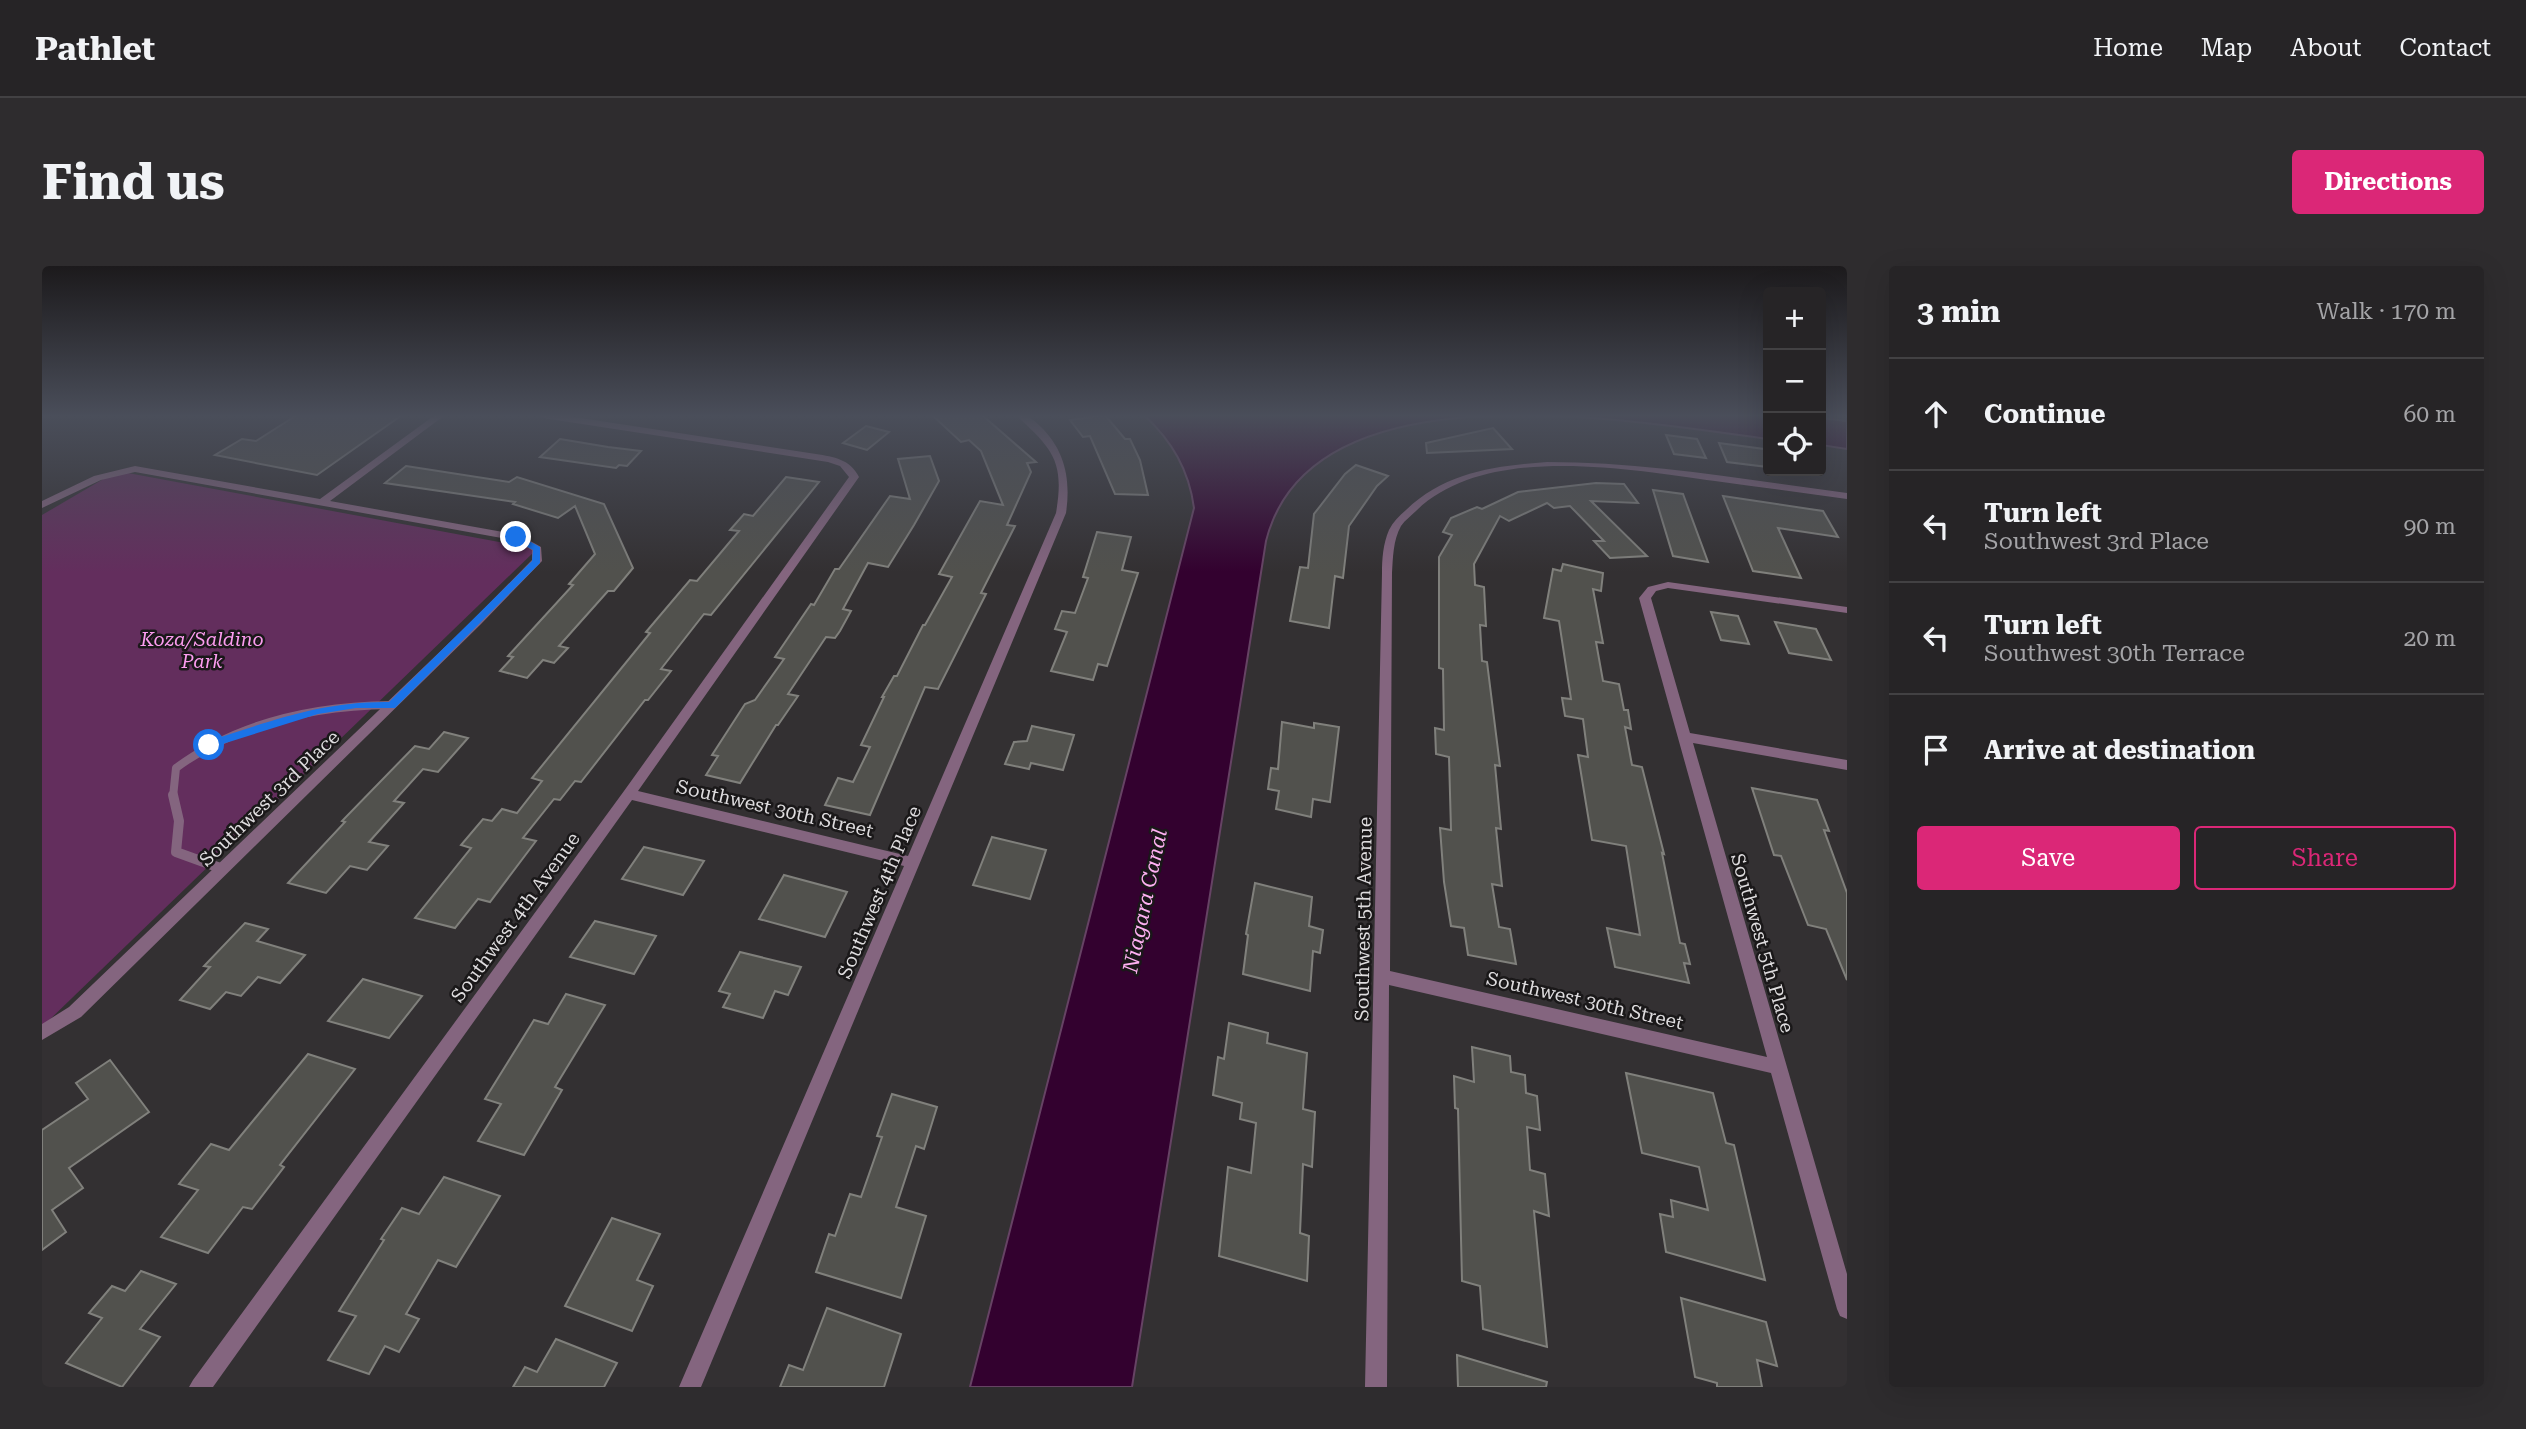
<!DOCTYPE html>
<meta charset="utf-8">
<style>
:root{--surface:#262426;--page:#2e2c2e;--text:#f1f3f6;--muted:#a4a4a7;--line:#424143;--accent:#db2777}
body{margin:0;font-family:"Roboto Serif",serif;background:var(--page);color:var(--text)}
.controls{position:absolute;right:21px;top:21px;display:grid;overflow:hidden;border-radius:7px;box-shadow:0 7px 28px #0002}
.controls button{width:63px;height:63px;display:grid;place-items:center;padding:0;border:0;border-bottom:2px solid var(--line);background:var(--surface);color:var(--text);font:35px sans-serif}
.stop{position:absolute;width:21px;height:21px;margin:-16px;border:5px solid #1a73e8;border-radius:50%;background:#fff}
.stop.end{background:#1a73e8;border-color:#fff;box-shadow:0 2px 7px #0008}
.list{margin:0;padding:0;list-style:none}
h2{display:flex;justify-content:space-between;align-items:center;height:91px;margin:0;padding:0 28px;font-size:30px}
h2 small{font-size:23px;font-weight:400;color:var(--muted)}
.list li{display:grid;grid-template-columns:46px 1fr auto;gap:21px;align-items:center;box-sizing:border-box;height:112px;padding:0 28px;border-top:2px solid var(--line)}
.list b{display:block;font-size:26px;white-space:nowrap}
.list p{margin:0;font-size:23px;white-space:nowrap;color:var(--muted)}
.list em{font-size:23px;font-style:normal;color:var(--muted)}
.actions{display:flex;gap:14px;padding:21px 28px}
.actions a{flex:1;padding:16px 0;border:2px solid var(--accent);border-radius:7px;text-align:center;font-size:24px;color:var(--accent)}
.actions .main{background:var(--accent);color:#fff}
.icon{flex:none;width:38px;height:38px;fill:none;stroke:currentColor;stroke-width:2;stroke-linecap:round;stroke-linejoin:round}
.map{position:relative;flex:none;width:1805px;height:1121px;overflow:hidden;border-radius:7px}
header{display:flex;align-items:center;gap:42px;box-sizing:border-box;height:98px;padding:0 35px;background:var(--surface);border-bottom:2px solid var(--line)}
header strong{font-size:33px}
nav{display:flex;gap:38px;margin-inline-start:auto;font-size:24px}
.intro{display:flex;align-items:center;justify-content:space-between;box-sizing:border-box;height:168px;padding:0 42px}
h1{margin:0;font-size:49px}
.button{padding:18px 32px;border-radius:7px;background:var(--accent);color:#fff;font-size:24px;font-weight:700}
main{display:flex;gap:42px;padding:0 42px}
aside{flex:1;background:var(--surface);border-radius:7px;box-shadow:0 7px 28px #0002}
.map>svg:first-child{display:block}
.green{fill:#632e5d}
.water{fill:#33012f;stroke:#664364;stroke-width:2}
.building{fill:#51514d;stroke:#80807c;stroke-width:2}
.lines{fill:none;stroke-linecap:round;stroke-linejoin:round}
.lane-far1{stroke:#84657f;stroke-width:8}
.lane{stroke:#84657f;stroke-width:10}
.street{fill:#84657f;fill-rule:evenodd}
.route{fill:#1a73e8}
.labels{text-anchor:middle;stroke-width:5;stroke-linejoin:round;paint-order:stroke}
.park-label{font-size:19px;font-style:italic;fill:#fc9cef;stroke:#1a1819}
.street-label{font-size:19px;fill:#dedcde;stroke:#1a1819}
.water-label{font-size:21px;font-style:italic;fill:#feb0f2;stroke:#1a1819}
</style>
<header>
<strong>Pathlet</strong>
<nav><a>Home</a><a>Map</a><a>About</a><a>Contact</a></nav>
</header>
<div class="intro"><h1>Find us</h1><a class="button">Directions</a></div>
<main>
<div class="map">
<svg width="1805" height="1121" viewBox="0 0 1805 1121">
<rect width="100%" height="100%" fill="#333032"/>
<polygon class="green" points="75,205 495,283 0,761 0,249"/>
<g class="water">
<path d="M1102 149H1726V173C1594 156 1269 95 1224 275L1090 1121H928L1152 242C1147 204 1130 175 1102 149Z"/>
<polygon points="1779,152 1805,155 1805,183 1779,179"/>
</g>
<g class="building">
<polygon points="255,149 360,149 275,209 173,189 200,173 214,175"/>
<polygon points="890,149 940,149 994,196 985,197 989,206 965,259 973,260 939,327 944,328 896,423 883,421 828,549 783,539 796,512 811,516 828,481 819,479 842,431 840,431 852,410 855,410 881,359 883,359 910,311 897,308 938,235 961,239 939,185 927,174 919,176"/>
<polygon points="1063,149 1083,173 1088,173 1098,194 1106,229 1073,228 1048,170 1041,171 1028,154"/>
<polygon points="824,160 847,166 825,184 801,177"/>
<polygon points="1451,162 1470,183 1385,187 1384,177"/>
<polygon points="1624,169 1655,173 1664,192 1632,188"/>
<polygon points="518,173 566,181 599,185 585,200 577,199 574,202 498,191"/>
<polygon points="1677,177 1722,183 1726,192 1726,201 1685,196"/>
<polygon points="888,190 897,215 872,259 846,301 826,297 801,343 809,345 798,365 793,372 784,371 746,428 756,430 736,459 734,459 698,517 664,509 676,490 670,489 703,438 713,434 742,393 733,391 769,338 772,339 793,303 797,303 848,230 868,233 856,193"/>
<polygon points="1314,199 1346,210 1335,220 1307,260 1301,312 1293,310 1287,362 1248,355 1258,301 1266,302 1272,248 1303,208"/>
<polygon points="364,200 467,216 475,211 562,238 591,302 572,325 566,325 517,380 526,382 512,397 501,394 485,412 458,405 471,391 466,390 531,319 527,318 553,288 533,240 516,252 471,238 473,236 343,217"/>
<polygon points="744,211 777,216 669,349 662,348 619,403 629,405 606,434 603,434 539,516 533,515 518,534 512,533 481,572 494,575 448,636 436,633 413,662 373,652 429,582 419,579 441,553 450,555 460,543 475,547 500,515 490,512 608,367 604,366 648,314 655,315 697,265 688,264 702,248 711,250"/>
<polygon points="1554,217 1582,218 1596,237 1549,235 1605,290 1568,292 1552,275 1562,275 1528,240 1512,242 1505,237 1467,255 1458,250 1432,298 1433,319 1442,321 1444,360 1438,359 1440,395 1445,396 1458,500 1453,499 1459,563 1454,562 1460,620 1450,618 1457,661 1468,663 1474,698 1426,689 1422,662 1409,660 1402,616 1398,562 1409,564 1407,491 1394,488 1393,462 1402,464 1401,403 1397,402 1397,291 1410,269 1401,266 1409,252 1435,241 1440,243 1476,226"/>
<polygon points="1611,224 1641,228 1666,296 1631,290"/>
<polygon points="1681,230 1781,245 1796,271 1736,262 1759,312 1711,305"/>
<polygon points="1055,266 1089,271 1080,304 1096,307 1065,400 1056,398 1051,414 1009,405 1025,366 1013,363 1020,345 1033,347 1046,312 1041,311"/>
<polygon points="1521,298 1561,307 1559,325 1551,323 1561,377 1554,376 1561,415 1577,418 1582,444 1586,444 1589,463 1583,461 1590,499 1600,501 1622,588 1620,587 1638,677 1643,678 1648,698 1642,697 1647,717 1573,701 1565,662 1598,669 1584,580 1550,574 1536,489 1546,491 1541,453 1523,450 1520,432 1529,433 1517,355 1502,352 1511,303 1519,305"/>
<polygon points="1669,346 1696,350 1707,378 1679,374"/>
<polygon points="1733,356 1774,363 1789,394 1747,387"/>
<polygon points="1240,456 1272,462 1272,457 1297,461 1288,536 1271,533 1269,551 1234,543 1237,525 1226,523 1229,502 1236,503"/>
<polygon points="990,460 1032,469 1021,504 989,497 987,503 963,498 972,476 985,475"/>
<polygon points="402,466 426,472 396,506 381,503 352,535 362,537 327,576 346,580 325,604 308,600 284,627 246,617 303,556 300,555 373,480 387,483"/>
<polygon points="1710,522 1775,534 1787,565 1782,564 1805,627 1805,714 1784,663 1766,659 1739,590 1732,589"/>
<polygon points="950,571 1004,584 988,633 931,619"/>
<polygon points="602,581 662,595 641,629 580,613"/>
<polygon points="742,609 805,626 783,671 717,653"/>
<polygon points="1213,617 1270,631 1267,660 1281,664 1278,687 1271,685 1268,725 1201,708 1206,669 1204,668"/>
<polygon points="553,655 614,670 592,708 528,691"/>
<polygon points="203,657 226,663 215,675 263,689 238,717 216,711 199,730 184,726 168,743 138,734 168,701 162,700"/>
<polygon points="698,686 759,701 746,729 733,725 721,752 681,741 688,728 677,725"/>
<polygon points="321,713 380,730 347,772 286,755"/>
<polygon points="524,728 563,739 513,821 520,824 482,889 436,875 459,838 443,833 492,754 506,758"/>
<polygon points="1187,757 1226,767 1225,777 1265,787 1261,843 1273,846 1270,901 1261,898 1258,967 1267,970 1265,1015 1177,990 1186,901 1209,907 1214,857 1198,853 1200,837 1171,829 1176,791 1182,793"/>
<polygon points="1430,781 1468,790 1469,806 1483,809 1484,827 1495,830 1498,864 1485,861 1488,904 1503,908 1507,950 1492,945 1505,1081 1441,1063 1438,1020 1420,1015 1416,843 1413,842 1412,810 1432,816"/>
<polygon points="266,788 313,803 238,899 242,901 210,943 201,941 166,987 119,971 156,924 137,918 169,878 187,884"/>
<polygon points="68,794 107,846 27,902 41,922 10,944 24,966 0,984 0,864 46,833 34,817"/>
<polygon points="1584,807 1671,827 1684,877 1692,879 1723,1014 1624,986 1618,948 1631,951 1629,934 1666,944 1657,901 1600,887"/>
<polygon points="850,828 895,841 882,883 874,880 854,941 884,950 859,1032 774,1006 787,968 793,970 808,928 819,931 840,871 835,870"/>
<polygon points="402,911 458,930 414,1001 396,994 364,1048 377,1053 357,1086 343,1080 327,1108 286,1094 314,1050 297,1045 342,974 339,973 360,942 377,948"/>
<polygon points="570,952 618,968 595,1014 611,1020 590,1065 523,1040"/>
<polygon points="99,1005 134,1018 98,1063 118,1071 80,1121 24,1097 60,1052 47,1047 70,1020 83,1025"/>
<polygon points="1639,1032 1724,1056 1735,1100 1715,1094 1720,1121 1675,1121 1675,1117 1653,1111"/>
<polygon points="785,1042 859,1068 842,1121 738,1121 747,1099 761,1104"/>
<polygon points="514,1073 575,1097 562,1121 471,1121 483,1101 495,1106"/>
<polygon points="1415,1089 1505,1116 1504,1121 1416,1121"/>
</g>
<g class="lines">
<path class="lane-far1" d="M131 531 134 502C196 456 273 440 349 439"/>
<polyline class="lane" points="131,529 137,555 134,586 181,603"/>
<g class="street">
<polygon points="393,149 403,149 288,235 478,269 499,281 500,295 439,358 39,751 0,774 0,758 27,741 431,354 490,294 490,284 471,274 93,206 59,214 0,242 0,235 52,210 93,200 278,233"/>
<path d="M497 149H519L774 188C792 191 808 193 817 211L596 525 866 590 1014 247C1023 194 1010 183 974 149 985 149 990 152 998 160 1023 184 1029 213 1024 247L659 1121H637L862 600 590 534 171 1121H147L151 1114 582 525 807 211 798 200 786 196 501 152Z"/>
<path d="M1505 196C1606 196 1705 214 1805 227V233C1761 227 1717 221 1673 215 1585 203 1444 177 1374 245 1369 250 1363 254 1359 260 1351 274 1351 292 1350 307L1348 705 1725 791 1597 332 1606 321 1626 316 1805 341V347L1626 322 1614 325 1609 332 1648 467 1805 494V504L1651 477 1805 1008V1053L1798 1050 1795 1043 1729 807 1347 719 1345 1121H1323L1340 307C1340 293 1341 278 1347 264 1351 256 1357 250 1364 244 1404 206 1452 200 1505 196Z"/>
</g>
</g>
<linearGradient id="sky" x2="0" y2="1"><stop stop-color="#1c1a1c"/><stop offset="0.49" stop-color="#4a4e5a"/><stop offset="1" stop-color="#4a4e5a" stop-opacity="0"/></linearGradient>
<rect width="1805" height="306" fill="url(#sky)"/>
<path class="route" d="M474 268 498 281V297L353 442H314L276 448 171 481H163V476C227 456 279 435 347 436L490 295 491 284 471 273Z"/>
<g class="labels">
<g class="park-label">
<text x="160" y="380">Koza/Saldino<tspan x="160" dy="22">Park</tspan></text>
</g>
<g class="street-label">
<text transform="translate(227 532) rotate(-44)" y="7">Southwest 3rd Place</text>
<text transform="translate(733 542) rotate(13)" y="7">Southwest 30th Street</text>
<text transform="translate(837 626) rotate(-67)" y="7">Southwest 4th Place</text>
<text transform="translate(473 651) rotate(-54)" y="7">Southwest 4th Avenue</text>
<text transform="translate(1321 653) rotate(-89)" y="7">Southwest 5th Avenue</text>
<text transform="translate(1721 677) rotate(74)" y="7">Southwest 5th Place</text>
<text transform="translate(1543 734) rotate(13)" y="7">Southwest 30th Street</text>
</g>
<g class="water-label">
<text transform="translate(1103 635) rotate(-78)" y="7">Niagara Canal</text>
</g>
</g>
</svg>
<div class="controls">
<button>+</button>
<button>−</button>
<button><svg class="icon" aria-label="locate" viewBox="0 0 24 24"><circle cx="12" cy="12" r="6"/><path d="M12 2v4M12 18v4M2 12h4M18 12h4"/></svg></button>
</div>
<div class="stop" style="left:167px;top:479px"></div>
<div class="stop end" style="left:474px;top:271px"></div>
</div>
<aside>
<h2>3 min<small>Walk · 170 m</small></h2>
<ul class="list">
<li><svg class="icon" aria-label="ahead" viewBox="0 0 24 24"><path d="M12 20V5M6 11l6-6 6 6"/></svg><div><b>Continue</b></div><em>60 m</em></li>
<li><svg class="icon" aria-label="left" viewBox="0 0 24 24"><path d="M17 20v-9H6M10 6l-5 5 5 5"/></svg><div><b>Turn left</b><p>Southwest 3rd Place</p></div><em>90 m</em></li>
<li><svg class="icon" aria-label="left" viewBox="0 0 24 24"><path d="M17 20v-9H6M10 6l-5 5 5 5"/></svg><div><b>Turn left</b><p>Southwest 30th Terrace</p></div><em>20 m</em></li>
<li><svg class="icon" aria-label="arrive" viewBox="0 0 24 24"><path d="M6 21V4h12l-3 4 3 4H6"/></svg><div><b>Arrive at destination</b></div></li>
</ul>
<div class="actions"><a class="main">Save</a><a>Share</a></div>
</aside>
</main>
